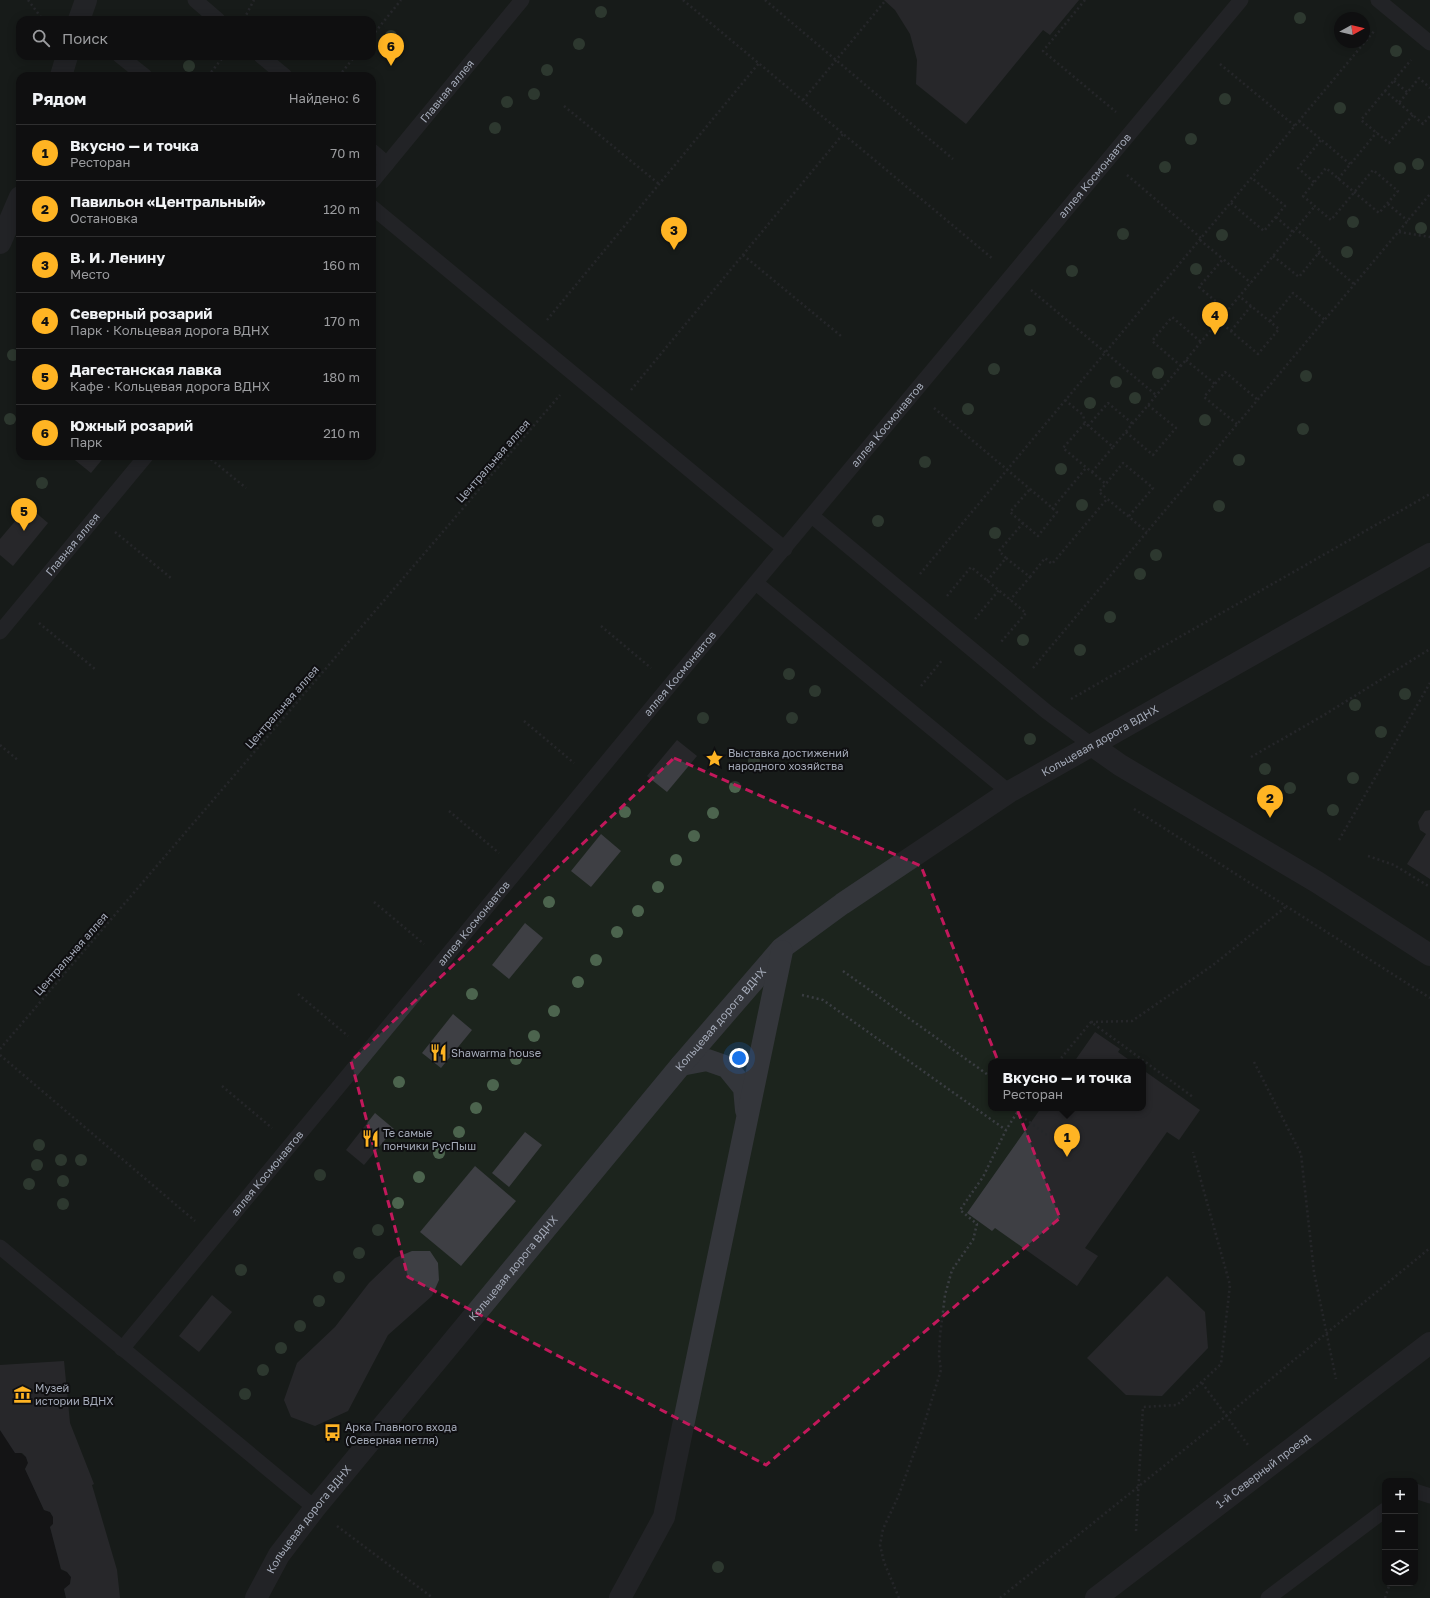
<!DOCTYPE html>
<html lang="ru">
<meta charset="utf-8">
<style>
:root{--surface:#0f0f10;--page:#1d1d1e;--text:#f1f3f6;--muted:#9b9c9f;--line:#2f2f30;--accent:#ffb423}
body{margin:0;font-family:"Golos Text",sans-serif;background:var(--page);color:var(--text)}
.controls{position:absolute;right:12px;bottom:12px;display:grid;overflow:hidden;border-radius:8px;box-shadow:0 2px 10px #0003}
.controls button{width:36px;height:36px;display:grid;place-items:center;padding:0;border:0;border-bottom:1px solid var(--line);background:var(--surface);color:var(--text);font:20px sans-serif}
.compass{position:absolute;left:1334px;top:12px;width:36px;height:36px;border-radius:50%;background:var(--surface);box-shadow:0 2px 10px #0003;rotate:82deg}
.you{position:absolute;left:739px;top:1058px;width:14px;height:14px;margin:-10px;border:3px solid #fff;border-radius:50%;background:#1a73e8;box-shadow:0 0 0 6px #1a73e833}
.badge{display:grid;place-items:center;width:26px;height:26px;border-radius:50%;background:var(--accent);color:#111;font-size:13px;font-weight:700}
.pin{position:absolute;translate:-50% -33px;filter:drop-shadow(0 1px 2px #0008)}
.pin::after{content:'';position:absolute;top:21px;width:14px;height:12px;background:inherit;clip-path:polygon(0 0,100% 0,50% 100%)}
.popup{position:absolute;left:988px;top:1059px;width:158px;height:52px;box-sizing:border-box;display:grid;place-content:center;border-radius:8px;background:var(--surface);filter:drop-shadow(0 1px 3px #0005);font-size:13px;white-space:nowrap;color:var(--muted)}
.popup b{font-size:15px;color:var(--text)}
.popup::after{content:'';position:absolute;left:50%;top:100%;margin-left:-8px;border:8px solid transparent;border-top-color:var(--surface)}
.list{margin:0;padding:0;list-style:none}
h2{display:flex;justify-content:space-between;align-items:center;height:52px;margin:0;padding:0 16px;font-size:17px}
h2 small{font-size:13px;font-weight:400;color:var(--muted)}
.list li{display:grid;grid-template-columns:26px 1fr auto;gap:12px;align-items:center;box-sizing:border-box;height:56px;padding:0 16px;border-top:1px solid var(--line)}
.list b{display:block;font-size:15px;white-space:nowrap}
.list p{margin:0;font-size:13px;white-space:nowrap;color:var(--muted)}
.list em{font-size:13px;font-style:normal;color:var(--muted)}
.icon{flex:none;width:22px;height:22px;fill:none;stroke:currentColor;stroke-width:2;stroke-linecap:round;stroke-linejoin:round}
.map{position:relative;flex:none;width:1430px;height:1598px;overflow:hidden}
.search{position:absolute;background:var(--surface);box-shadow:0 2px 10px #0003;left:16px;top:16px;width:360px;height:44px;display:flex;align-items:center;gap:10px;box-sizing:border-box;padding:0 14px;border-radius:12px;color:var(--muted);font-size:15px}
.panel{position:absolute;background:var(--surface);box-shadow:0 2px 10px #0003;left:16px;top:72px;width:360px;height:388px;border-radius:12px}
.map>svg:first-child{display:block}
.green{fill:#1c241d;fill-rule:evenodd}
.building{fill:#3e3f44}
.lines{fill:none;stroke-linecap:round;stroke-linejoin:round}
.path{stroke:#3a3d42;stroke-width:2.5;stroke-dasharray:2 3;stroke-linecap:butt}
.lane{stroke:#34363b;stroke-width:15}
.street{stroke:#34363b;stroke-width:22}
.tree{fill:#4c644e}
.marked{fill:none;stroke:#c2185b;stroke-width:3;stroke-dasharray:8 5;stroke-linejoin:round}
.labels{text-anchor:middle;stroke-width:4;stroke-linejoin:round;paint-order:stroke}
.street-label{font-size:11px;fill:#a4aab8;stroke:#0f0f11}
.poi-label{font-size:11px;fill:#a4aab8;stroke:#0f0f11;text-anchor:start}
</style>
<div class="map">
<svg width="1430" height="1598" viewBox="0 0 1430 1598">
<rect width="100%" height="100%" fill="#141416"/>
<path class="green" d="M0 0H1430V1598H66L64 1589 70 1584 71 1577 67 1572 61 1570 50 1527 53 1524V1517L50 1512 44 1510 25 1469 28 1463 26 1457 19 1452 0 1430ZM1340 18H1364V42H1340ZM20 20H372V56H20ZM20 76H372V456H20ZM991 1062H1143V1108H991ZM1385 1481H1415V1583H1385Z"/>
<g class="building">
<polygon points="884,0 1079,0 1050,35 1043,30 966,124 916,84 917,60 910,34 895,10"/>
<polygon points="70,456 105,456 91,473"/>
<polygon points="28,506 48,523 13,566 0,555 0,539"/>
<polygon points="677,740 697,756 667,792 647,776"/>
<polygon points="1430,810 1430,879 1407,864 1426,834 1420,830 1418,822 1425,811"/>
<polygon points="601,834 621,851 591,887 571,871"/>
<polygon points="525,923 543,938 509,979 492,965"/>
<polygon points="453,1014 472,1030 441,1068 422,1053"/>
<polygon points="1095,1032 1120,1049 1118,1052 1132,1062 1074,1062"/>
<polygon points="1143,1070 1200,1110 1179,1140 1167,1132 1085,1248 1098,1256 1077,1286 995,1228 992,1231 967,1213 1041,1108 1143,1108"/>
<polygon points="375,1113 394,1129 364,1165 346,1150"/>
<polygon points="525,1132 542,1145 509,1187 492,1173"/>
<polygon points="475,1166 516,1201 461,1266 420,1232"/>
<polygon points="412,1251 430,1251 438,1263 439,1280 432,1296 388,1335 348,1411 315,1426 291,1417 284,1400 297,1363 335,1327 369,1283 395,1258"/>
<polygon points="1167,1276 1205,1312 1208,1348 1162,1396 1126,1395 1087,1358"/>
<polygon points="212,1295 232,1312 199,1352 179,1336"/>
<polygon points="64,1361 70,1423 94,1484 92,1485 117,1570 120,1598 66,1598 64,1589 70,1584 71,1577 67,1572 61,1569 50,1527 53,1524 53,1517 50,1512 44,1510 25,1469 28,1463 26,1457 22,1453 15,1453 0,1430 0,1365"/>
</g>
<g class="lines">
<g class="path">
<polyline points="28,0 43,20"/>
<polyline points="683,0 993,259"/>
<polyline points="765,0 953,159"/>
<polyline points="1085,0 1043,51 1116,112"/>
<polyline points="244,19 254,0"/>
<polyline points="372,36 401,0"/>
<polyline points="1220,64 1295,126"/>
<polyline points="208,76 224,56"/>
<polyline points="339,76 355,56"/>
<polyline points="1394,81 1407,92"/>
<polyline points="1385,91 1411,60"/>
<polyline points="803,100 885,1"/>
<polyline points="1399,103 1423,124 1430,116"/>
<polyline points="564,106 659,184"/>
<polyline points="1413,115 1389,143 1361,120 1385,91 1399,103 1419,78 1430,88"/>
<polyline points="1299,121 1350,164"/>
<polyline points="1127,175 1201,238"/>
<polyline points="1338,179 1377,132"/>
<polyline points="1314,182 1298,168 1321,140"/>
<polyline points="1354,192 1379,213 1398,191 1373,170 1331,220 1303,196 1326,168 1354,192"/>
<polyline points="1231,203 1264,231 1285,206 1252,178"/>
<polyline points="1388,204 1408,221"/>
<polyline points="1276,217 1293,232"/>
<polyline points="1399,232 1430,237"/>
<polyline points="1200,240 1223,259"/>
<polyline points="1318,253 1354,284"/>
<polyline points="743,255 841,336"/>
<polyline points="1273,256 1299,277 1321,250 1296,229"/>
<polyline points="1031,290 1156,395"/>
<polyline points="1227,311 1199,287 1223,259 1251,283"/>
<polyline points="547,320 759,63"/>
<polyline points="1219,321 1258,354 1279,329 1239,296"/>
<polyline points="1270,321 1293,293 1325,320"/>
<polyline points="1231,331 1251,306"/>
<polyline points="1186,360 1215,384"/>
<polyline points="1181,366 1152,341 1172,317 1201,342"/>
<polyline points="631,390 843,134"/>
<polyline points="1065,400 1083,415 1085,423"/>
<polyline points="934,408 1030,489"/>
<polyline points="1237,424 1204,397 1225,372 1258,400"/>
<polyline points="1088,426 1108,403 1133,424"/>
<polyline points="1126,432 1153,455 1176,428 1148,405"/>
<polyline points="1113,447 1315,206"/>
<polyline points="207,456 246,488"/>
<polyline points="1092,472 1113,447 1085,423 1063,448 1106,484"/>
<polygon points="1030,489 1057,512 1038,536 1010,512"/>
<polyline points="1052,509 1086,468"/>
<polyline points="1129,516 1153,488 1123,463 1099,492 1147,532"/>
<polyline points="115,532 171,578"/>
<polyline points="1006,558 999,551 1023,523"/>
<polyline points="920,574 1375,30"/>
<polyline points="1030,577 1045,558 1052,564 1107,499"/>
<polyline points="987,581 1006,558 1030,577 1010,600"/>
<polyline points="947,596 971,567 1026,613 1001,642"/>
<polyline points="975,619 999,590"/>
<polyline points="39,623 95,669"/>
<polyline points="601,626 651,668"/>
<polyline points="1033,668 1430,194"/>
<polyline points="921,686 943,659"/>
<polyline points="1071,699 1430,494"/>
<polyline points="524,721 574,763"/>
<polyline points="0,745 19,761"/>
<polyline points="1251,757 1324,715 1430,649"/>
<polyline points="1134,809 1430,998"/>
<polyline points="449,811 499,853"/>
<polyline points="1339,840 1430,683"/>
<polyline points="1368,856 1394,865 1430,887"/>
<polyline points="374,902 424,944"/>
<polyline points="843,971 991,1077"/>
<polyline points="298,994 348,1036"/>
<polyline points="802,995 823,1000 1006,1130"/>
<polyline points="1091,1022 1132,1021 1213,965 1287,906"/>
<polyline points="0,1049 560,395"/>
<polyline points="0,1055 195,1221"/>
<polyline points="1058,1062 1091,1022 1193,1097"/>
<polyline points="1254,1062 1301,1154 1314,1272 1336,1379"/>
<polyline points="222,1086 272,1128"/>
<polyline points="1017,1113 1047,1135"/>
<polyline points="1202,1383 1248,1445"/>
<polyline points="337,1526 433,1598"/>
<polyline points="1136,1531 1143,1407 1177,1405 1221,1364 1230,1285 1193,1152"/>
<polyline points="899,1598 884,1562 880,1545 883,1529 898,1497 922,1431 941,1370 939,1356 940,1336 945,1295 952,1270 973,1240 977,1224 960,1210 983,1177 1006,1130 1020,1108"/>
<polyline points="1000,1598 1226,1416 1430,1248"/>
<polyline points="1385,1598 1390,1583"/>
</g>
<g class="lane">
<polyline points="195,0 218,20"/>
<polyline points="1378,0 1430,43"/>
<polyline points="120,56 145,76"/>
<polyline points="261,56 285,76"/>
<polyline points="372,151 387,164"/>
<path id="s1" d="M372 182 522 0"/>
<polyline points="372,207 785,549"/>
<polyline points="812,516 1047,712 1093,746"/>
<polyline points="756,583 1009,792"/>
<path id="s2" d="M0 632 146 456"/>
<polyline points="0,1247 315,1508"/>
<path id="s3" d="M122 1349 671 684 1241 0"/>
<polyline points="1415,1491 1430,1496"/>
<polyline points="1268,1598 1385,1510"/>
</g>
<g class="street">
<polyline points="79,20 86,0"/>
<polyline points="61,76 67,56"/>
<polyline points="0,243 20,197"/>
<polyline points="1093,746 1120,765 1317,882 1430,955"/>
<polyline points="681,1065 707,1060 727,1067 744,1088 746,1110"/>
<path id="s4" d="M256 1598 279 1555 315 1508 681 1065 782 948 842 904 1009 792 1430 554"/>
<polyline points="620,1598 664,1517 782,951"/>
<path id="s5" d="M1096 1598 1430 1343"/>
</g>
</g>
<g class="tree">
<circle cx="601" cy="12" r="6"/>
<circle cx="1300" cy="18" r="6"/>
<circle cx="391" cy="36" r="6"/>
<circle cx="579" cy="44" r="6"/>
<circle cx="1396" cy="51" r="6"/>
<circle cx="189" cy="66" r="6"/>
<circle cx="547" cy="70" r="6"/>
<circle cx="534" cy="94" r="6"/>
<circle cx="1225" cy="99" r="6"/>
<circle cx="507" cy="102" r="6"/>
<circle cx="1340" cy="108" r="6"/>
<circle cx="495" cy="128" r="6"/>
<circle cx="1191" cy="139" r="6"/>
<circle cx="1418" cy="164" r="6"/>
<circle cx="1165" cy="167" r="6"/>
<circle cx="1400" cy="168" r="6"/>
<circle cx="1353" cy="222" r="6"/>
<circle cx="1421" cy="228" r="6"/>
<circle cx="1123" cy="234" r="6"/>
<circle cx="1222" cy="235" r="6"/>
<circle cx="1347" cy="252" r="6"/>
<circle cx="1196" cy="269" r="6"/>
<circle cx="1072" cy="271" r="6"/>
<circle cx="1030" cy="330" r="6"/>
<circle cx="13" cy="355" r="6"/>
<circle cx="994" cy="369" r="6"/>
<circle cx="1158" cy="373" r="6"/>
<circle cx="1306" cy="376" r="6"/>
<circle cx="1116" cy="382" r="6"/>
<circle cx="1135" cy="398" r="6"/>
<circle cx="1090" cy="403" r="6"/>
<circle cx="968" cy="409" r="6"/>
<circle cx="10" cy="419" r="6"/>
<circle cx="1205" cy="420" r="6"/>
<circle cx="1303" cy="429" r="6"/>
<circle cx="1239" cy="460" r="6"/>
<circle cx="925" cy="462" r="6"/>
<circle cx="1061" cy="469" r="6"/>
<circle cx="42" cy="483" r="6"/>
<circle cx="1082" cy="505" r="6"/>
<circle cx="1219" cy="506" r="6"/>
<circle cx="878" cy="521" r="6"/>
<circle cx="995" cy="533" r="6"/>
<circle cx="1156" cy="555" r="6"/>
<circle cx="1140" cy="574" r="6"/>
<circle cx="1110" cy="617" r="6"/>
<circle cx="1023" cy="640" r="6"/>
<circle cx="1080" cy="650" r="6"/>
<circle cx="789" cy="674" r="6"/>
<circle cx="815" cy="691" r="6"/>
<circle cx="1405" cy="694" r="6"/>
<circle cx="1355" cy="705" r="6"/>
<circle cx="703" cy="718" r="6"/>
<circle cx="792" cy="718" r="6"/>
<circle cx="1381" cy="732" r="6"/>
<circle cx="1030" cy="739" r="6"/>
<circle cx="754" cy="761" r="6"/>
<circle cx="1265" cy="769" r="6"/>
<circle cx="1353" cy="778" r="6"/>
<circle cx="735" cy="787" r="6"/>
<circle cx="1290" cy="788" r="6"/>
<circle cx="1333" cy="810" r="6"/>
<circle cx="625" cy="812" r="6"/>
<circle cx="713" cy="813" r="6"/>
<circle cx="694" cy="836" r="6"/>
<circle cx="676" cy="860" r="6"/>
<circle cx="658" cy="887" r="6"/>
<circle cx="549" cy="902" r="6"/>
<circle cx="638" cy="911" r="6"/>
<circle cx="617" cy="932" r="6"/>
<circle cx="596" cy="960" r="6"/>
<circle cx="578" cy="982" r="6"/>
<circle cx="472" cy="994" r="6"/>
<circle cx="554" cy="1011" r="6"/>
<circle cx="534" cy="1036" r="6"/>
<circle cx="516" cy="1059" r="6"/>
<circle cx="399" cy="1082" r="6"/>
<circle cx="493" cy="1085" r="6"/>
<circle cx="476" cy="1108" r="6"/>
<circle cx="459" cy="1132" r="6"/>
<circle cx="39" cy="1145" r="6"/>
<circle cx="439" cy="1153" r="6"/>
<circle cx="61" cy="1160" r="6"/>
<circle cx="81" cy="1160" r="6"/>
<circle cx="37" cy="1165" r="6"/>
<circle cx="320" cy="1175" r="6"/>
<circle cx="419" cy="1177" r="6"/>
<circle cx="63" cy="1181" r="6"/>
<circle cx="29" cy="1184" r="6"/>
<circle cx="398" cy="1203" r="6"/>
<circle cx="63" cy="1204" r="6"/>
<circle cx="378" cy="1230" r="6"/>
<circle cx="359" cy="1253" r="6"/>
<circle cx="241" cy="1270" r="6"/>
<circle cx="339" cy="1277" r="6"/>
<circle cx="319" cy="1301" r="6"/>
<circle cx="300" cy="1326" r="6"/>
<circle cx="281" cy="1348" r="6"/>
<circle cx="263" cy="1370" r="6"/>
<circle cx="245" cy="1394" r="6"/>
<circle cx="718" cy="1567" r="6"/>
</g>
<path d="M0 0H1430V1598H0ZM674 758 921 866 1060 1218 766 1465 408 1277 351 1061Z" fill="#141416" fill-opacity=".55" fill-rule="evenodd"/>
<path class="marked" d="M674 758 921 866 1060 1218 766 1465 408 1277 351 1061Z"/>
<defs>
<symbol id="sight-bare" viewBox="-9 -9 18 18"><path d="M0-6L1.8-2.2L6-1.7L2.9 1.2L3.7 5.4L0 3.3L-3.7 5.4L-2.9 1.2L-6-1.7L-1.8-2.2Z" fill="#ffb423" stroke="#0f0f11" stroke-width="2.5" paint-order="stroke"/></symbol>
<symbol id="restaurant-bare" viewBox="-9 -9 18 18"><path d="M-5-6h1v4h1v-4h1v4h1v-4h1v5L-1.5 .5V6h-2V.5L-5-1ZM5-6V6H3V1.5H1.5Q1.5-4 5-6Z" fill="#ffb423" stroke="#0f0f11" stroke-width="2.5" paint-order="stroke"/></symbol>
<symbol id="museum-bare" viewBox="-9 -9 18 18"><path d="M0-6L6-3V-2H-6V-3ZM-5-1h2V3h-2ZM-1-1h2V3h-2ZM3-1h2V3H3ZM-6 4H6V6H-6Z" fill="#ffb423" stroke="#0f0f11" stroke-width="2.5" paint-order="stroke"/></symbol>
<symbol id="bus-bare" viewBox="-9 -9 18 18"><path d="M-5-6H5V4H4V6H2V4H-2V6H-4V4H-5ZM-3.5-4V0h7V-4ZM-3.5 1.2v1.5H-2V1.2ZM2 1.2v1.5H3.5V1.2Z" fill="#ffb423" stroke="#0f0f11" stroke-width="2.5" paint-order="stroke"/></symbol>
</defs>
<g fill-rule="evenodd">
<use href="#sight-bare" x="702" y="746" width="25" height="25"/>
<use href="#restaurant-bare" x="426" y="1040" width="25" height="25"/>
<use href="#restaurant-bare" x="358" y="1126" width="25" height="25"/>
<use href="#museum-bare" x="10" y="1382" width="25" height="25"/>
<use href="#bus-bare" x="320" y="1420" width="25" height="25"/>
</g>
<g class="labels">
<g class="street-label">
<text dy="4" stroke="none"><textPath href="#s1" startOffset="118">Главная аллея</textPath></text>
<text dy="4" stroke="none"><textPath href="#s3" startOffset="1524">аллея Космонавтов</textPath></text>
<text dy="4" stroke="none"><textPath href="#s3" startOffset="1200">аллея Космонавтов</textPath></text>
<text transform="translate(493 461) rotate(-49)" y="4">Центральная аллея</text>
<text dy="4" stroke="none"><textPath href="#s2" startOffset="114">Главная аллея</textPath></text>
<text dy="4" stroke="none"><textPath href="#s3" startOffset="876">аллея Космонавтов</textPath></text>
<text transform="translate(282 707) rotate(-49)" y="4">Центральная аллея</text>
<text dy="4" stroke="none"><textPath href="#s4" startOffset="1217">Кольцевая дорога ВДНХ</textPath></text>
<text dy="4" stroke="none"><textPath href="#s3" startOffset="552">аллея Космонавтов</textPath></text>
<text transform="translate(71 954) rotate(-49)" y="4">Центральная аллея</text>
<text dy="4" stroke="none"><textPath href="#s4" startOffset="743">Кольцевая дорога ВДНХ</textPath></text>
<text dy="4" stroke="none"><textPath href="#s3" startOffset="228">аллея Космонавтов</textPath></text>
<text dy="4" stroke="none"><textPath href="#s4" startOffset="419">Кольцевая дорога ВДНХ</textPath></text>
<text dy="4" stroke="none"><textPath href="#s5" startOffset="210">1-й Северный проезд</textPath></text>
<text dy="4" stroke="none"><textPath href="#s4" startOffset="95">Кольцевая дорога ВДНХ</textPath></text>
</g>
<g class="poi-label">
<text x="728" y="757">Выставка достижений<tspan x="728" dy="13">народного хозяйства</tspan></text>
<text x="451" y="1057">Shawarma house</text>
<text x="383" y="1137">Те самые<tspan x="383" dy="13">пончики РусПыш</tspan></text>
<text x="35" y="1392">Музей<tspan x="35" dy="13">истории ВДНХ</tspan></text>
<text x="345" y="1431">Арка Главного входа<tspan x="345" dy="13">(Северная петля)</tspan></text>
</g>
</g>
</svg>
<div class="controls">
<button>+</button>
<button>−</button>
<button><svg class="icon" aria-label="layers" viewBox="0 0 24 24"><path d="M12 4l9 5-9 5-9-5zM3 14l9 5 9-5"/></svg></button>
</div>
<svg class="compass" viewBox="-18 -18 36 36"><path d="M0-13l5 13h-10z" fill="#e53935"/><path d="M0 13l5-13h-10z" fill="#9b9c9f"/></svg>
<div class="you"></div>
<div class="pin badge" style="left:1067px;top:1157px">1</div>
<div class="popup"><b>Вкусно — и точка</b>Ресторан</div>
<div class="pin badge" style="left:1270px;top:818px">2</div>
<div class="pin badge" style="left:674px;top:250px">3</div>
<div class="pin badge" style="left:1215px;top:335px">4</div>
<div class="pin badge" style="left:24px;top:531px">5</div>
<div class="pin badge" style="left:391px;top:66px">6</div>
<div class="search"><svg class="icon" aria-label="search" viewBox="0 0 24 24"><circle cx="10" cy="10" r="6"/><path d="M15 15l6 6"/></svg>Поиск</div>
<section class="panel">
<h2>Рядом<small>Найдено: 6</small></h2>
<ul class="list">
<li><span class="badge">1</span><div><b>Вкусно — и точка</b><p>Ресторан</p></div><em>70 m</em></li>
<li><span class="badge">2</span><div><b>Павильон «Центральный»</b><p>Остановка</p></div><em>120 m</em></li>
<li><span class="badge">3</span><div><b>В. И. Ленину</b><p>Место</p></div><em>160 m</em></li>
<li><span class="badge">4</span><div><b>Северный розарий</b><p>Парк · Кольцевая дорога ВДНХ</p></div><em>170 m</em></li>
<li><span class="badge">5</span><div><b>Дагестанская лавка</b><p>Кафе · Кольцевая дорога ВДНХ</p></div><em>180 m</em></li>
<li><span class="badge">6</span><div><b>Южный розарий</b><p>Парк</p></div><em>210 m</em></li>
</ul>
</section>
</div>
